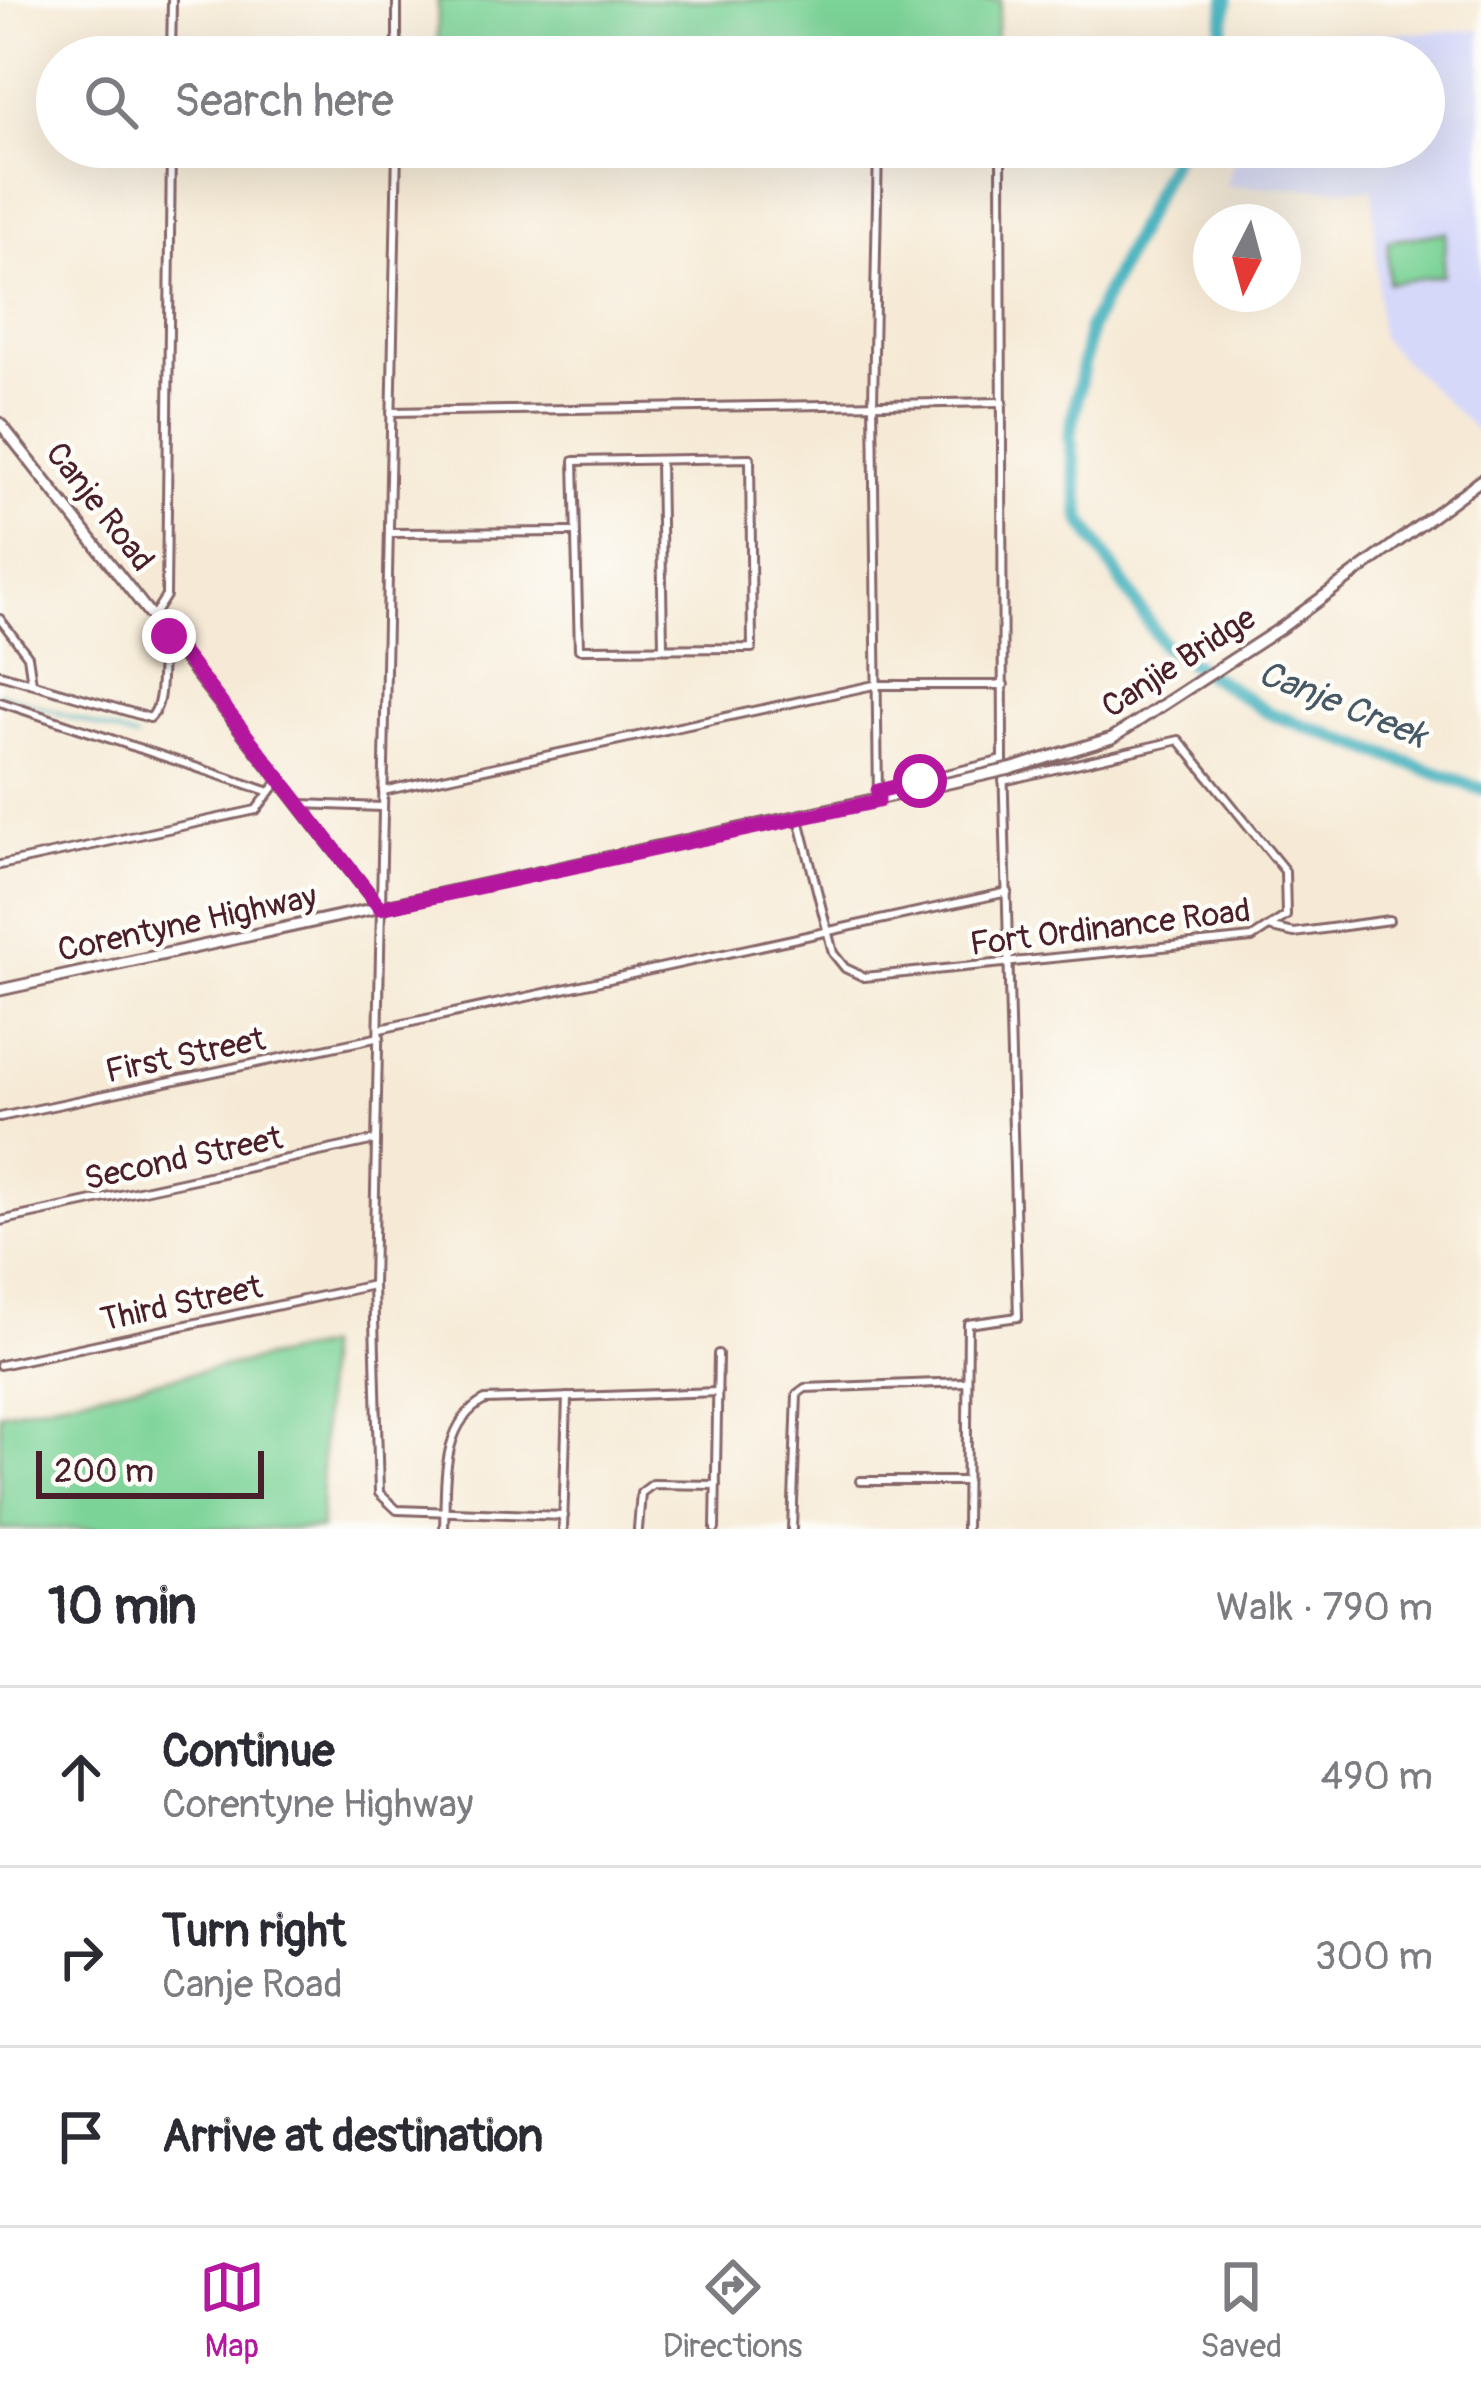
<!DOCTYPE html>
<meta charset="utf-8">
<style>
:root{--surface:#fff;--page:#f2f2f3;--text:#2b2b33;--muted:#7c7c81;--line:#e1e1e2;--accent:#b5179e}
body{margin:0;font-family:Pangolin,sans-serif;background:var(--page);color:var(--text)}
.compass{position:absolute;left:1193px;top:204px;width:108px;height:108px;border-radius:50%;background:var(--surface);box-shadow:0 12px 48px #0002;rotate:186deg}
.scale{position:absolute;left:36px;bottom:30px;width:228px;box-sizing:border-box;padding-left:12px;border:6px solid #4a1f2b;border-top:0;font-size:33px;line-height:42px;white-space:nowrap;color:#4a1f2b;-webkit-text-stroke:9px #fdfcf7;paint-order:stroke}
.stop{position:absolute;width:36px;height:36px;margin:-27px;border:9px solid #b5179e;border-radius:50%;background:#fff}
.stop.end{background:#b5179e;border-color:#fff;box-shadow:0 3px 12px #0008}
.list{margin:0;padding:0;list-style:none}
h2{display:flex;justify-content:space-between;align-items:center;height:156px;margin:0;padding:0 48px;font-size:51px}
h2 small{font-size:39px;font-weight:400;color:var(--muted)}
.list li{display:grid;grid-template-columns:78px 1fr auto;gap:36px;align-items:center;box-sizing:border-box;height:180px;padding:0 48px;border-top:3px solid var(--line)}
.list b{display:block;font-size:45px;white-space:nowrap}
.list p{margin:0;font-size:39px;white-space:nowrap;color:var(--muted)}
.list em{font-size:39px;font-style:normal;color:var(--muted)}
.icon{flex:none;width:66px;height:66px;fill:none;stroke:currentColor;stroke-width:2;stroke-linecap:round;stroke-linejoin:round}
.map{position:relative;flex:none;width:1481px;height:1529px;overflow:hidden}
.search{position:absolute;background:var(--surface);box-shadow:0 12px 48px #0002;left:36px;right:36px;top:36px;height:132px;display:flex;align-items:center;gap:30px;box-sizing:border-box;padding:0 42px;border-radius:66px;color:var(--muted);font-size:45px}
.sheet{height:696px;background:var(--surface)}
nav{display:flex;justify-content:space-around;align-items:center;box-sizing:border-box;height:168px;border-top:3px solid var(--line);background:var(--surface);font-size:33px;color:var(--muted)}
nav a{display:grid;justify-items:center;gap:6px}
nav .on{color:var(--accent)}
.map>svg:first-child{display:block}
.built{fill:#d5d8f9}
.green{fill:#7cd397;stroke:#637961;stroke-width:3}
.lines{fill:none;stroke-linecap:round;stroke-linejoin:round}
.stream{stroke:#42b1bd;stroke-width:3}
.river{stroke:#42b1bd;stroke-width:14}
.street-casing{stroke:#866667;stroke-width:12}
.secondary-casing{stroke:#866667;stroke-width:15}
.street{stroke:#fff;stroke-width:6}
.secondary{stroke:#fff;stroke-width:9}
.secondary-bridge-casing{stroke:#866667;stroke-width:15;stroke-linecap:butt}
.secondary-bridge{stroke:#fff;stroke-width:9}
.route{stroke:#b5179e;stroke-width:15}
.labels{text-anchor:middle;stroke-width:9;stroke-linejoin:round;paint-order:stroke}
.street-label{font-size:33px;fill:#4a1f2b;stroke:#fdfcf7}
.water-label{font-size:36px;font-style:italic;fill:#475965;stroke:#fdfcf7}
</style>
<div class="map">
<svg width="1481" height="1529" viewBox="0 0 1481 1529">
<rect width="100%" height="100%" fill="#fdfcf7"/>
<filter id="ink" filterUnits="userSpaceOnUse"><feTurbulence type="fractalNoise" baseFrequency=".00833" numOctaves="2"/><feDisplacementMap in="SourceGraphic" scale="24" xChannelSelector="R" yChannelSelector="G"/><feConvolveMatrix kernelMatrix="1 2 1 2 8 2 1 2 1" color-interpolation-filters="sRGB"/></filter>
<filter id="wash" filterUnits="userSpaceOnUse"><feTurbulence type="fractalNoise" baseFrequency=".004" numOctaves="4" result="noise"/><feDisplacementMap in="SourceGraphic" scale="48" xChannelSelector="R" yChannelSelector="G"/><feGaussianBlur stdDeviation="2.7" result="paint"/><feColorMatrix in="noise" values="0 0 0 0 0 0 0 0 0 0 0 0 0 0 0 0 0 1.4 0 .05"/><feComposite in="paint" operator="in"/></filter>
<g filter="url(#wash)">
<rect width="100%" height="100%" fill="#f6ead6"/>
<polygon class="built" points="1481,30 1481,436 1380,338 1373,189 1226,186 1238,147 1424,147 1424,57 1263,57 1269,38"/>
<g class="green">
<polygon points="438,0 1001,0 993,57 437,57"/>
<polygon points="1446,232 1443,275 1388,283 1388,241"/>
<polygon points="324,1346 321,1529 0,1529 0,1413"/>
</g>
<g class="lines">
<polyline class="stream" points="0,693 136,739"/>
<g class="river">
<polyline points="1218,57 1227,0"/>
<polyline points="1178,147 1090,327 1070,436 1081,519 1164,646 1269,713 1481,789"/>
</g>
</g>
</g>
<g filter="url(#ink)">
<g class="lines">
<defs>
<g id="street">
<polyline points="171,57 172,0"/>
<polyline points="397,57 397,0"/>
<polyline points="397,147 373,1285 379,1493 397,1510 564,1516"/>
<polyline points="878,147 873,404 878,797"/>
<polyline points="391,412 1003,402"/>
<polygon points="750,458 752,648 579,649 574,461"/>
<polyline points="660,460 663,648"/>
<polyline points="389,533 575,532"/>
<polyline points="153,616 166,596 171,147"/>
<polyline points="0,619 28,656 32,683"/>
<path d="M0 674 150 718C168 700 155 663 168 640"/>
<polyline points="0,702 270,792"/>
<polyline points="383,791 874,685 1004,685"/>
<polyline points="878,791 1003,760"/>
<polyline points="301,804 382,807"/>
<polyline points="799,819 833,953 845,968 864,977 1252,938 1286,916 1285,871 1179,740 1003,781"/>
<polyline points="0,865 256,810 281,778"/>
<polyline points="1272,928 1294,933 1389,920"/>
<polyline points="380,1029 1008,892"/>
<polyline points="0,1117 380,1037"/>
<polyline points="0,1221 375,1140"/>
<polyline points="0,1365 373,1285"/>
<polyline points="860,1481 966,1481"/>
<path d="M444 1529C446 1484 440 1423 485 1400L718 1392"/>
<polyline points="563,1529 567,1397"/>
<polyline points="638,1529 641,1493 653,1484 716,1485"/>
<polyline points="715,1529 718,1354"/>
<polyline points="792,1529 797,1394 805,1388 965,1382"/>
<polyline points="966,1529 968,1324 1018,1317 1003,760 1001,147"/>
</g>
<g id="secondary">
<polyline points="0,423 380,908"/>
<polyline points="1281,628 1481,480"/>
<polyline points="0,990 895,795"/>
</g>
</defs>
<use href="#street" class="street-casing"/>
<use href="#secondary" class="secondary-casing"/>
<use href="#street" class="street"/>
<use href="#secondary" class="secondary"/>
<defs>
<polyline id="secondary-bridge" points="895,795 1010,769 1112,738 1281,628"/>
</defs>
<use href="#secondary-bridge" class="secondary-bridge-casing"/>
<use href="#secondary-bridge" class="secondary-bridge"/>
</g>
</g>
<g class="lines" filter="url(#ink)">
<polyline class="route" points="169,636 380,908 878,801 878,791 920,781"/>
</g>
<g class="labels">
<g class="street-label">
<text transform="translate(101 506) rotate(52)" y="12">Canje Road</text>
<text transform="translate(1178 661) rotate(-33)" y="12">Canjie Bridge</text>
<text transform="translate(187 922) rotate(-12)" y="12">Corentyne Highway</text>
<text transform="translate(1110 926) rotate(-7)" y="12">Fort Ordinance Road</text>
<text transform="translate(185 1054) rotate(-12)" y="12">First Street</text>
<text transform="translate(183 1157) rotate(-12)" y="12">Second Street</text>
<text transform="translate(181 1302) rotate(-12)" y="12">Third Street</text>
</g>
<g class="water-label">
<text transform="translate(1343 703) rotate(22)" y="13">Canje Creek</text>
</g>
</g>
</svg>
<svg class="compass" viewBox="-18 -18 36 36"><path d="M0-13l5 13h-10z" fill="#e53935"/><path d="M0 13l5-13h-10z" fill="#7c7c81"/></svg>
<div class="scale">200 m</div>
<div class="stop" style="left:920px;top:781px"></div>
<div class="stop end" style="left:169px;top:636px"></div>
<div class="search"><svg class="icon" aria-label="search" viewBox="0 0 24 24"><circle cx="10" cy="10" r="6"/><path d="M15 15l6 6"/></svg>Search here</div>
</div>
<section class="sheet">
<h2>10 min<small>Walk · 790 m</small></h2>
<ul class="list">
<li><svg class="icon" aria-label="ahead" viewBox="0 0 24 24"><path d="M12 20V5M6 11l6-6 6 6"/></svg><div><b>Continue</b><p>Corentyne Highway</p></div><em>490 m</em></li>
<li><svg class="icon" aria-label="right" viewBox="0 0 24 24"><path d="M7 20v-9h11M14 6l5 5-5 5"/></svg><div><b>Turn right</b><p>Canje Road</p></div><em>300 m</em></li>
<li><svg class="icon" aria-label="arrive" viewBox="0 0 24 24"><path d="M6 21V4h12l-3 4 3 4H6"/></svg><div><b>Arrive at destination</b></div></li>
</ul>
</section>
<nav>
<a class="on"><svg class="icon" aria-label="map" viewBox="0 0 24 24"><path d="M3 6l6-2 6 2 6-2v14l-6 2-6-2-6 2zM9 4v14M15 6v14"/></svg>Map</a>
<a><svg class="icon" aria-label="directions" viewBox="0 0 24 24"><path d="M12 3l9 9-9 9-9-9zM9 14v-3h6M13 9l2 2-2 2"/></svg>Directions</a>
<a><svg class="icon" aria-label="saved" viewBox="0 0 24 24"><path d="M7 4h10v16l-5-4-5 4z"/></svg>Saved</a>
</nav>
